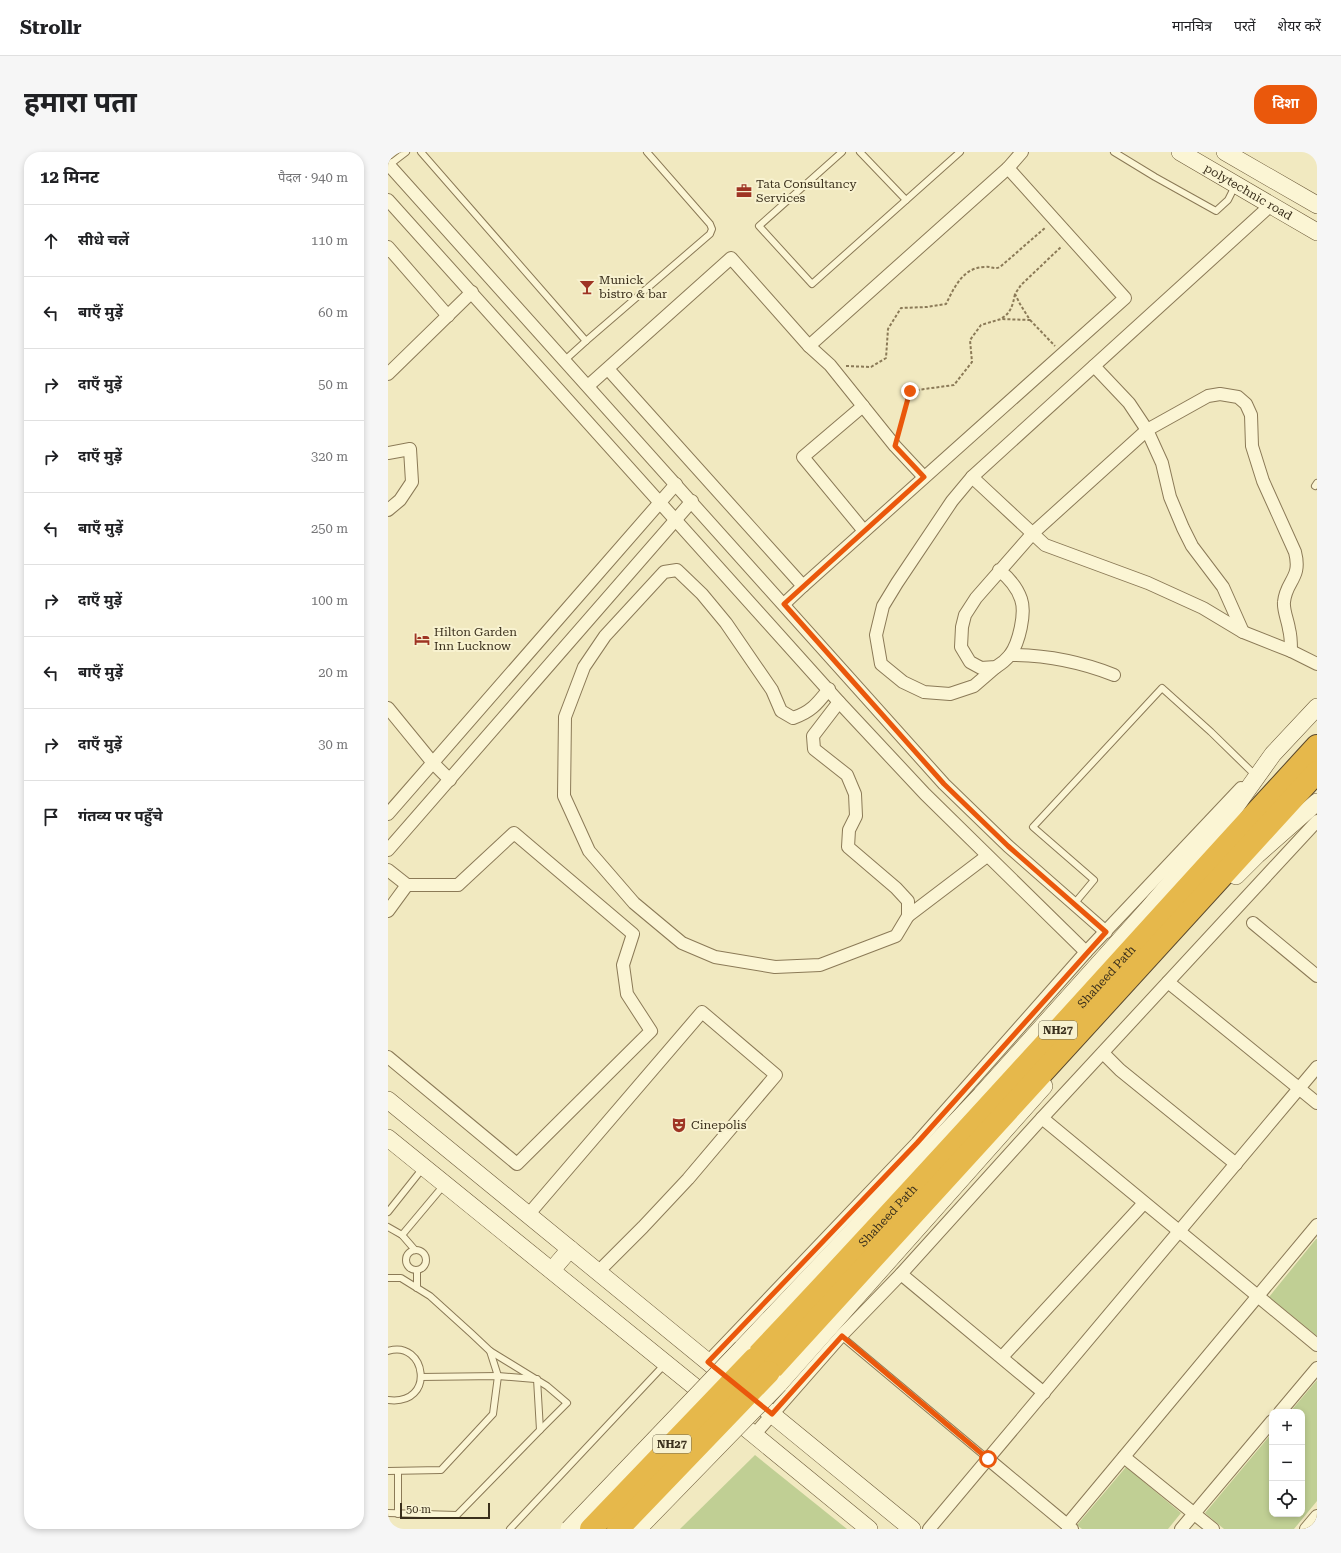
<!DOCTYPE html>
<html lang="hi">
<meta charset="utf-8">
<style>
:root{--surface:#fff;--page:#f6f6f6;--text:#202124;--muted:#757577;--line:#e0e0e0;--accent:#ea580c}
body{margin:0;font-family:"Roboto Serif","Noto Sans Devanagari",serif;background:var(--page);color:var(--text)}
.controls{position:absolute;right:12px;bottom:12px;display:grid;overflow:hidden;border-radius:8px;box-shadow:0 2px 6px #0003}
.controls button{width:36px;height:36px;display:grid;place-items:center;padding:0;border:0;border-bottom:1px solid var(--line);background:var(--surface);color:var(--text);font:20px sans-serif}
.scale{position:absolute;left:12px;bottom:10px;width:90px;box-sizing:border-box;padding-left:4px;border:2px solid #3a2f1c;border-top:0;font-size:11px;line-height:14px;white-space:nowrap;color:#3a2f1c;-webkit-text-stroke:3px #f8f2d0;paint-order:stroke}
.stop{position:absolute;width:12px;height:12px;margin:-9px;border:3px solid #ea580c;border-radius:50%;background:#fff}
.stop.end{background:#ea580c;border-color:#fff;box-shadow:0 1px 4px #0008}
.list{margin:0;padding:0;list-style:none}
h2{display:flex;justify-content:space-between;align-items:center;height:52px;margin:0;padding:0 16px;font-size:17px}
h2 small{font-size:13px;font-weight:400;color:var(--muted)}
.list li{display:grid;grid-template-columns:26px 1fr auto;gap:12px;align-items:center;box-sizing:border-box;height:72px;padding:0 16px;border-top:1px solid var(--line)}
.list b{display:block;font-size:15px;white-space:nowrap}
.list em{font-size:13px;font-style:normal;color:var(--muted)}
.icon{flex:none;width:22px;height:22px;fill:none;stroke:currentColor;stroke-width:2;stroke-linecap:round;stroke-linejoin:round}
.map{position:relative;flex:none;width:929px;height:1377px;overflow:hidden;border-radius:16px}
header{display:flex;align-items:center;gap:24px;box-sizing:border-box;height:56px;padding:0 20px;background:var(--surface);border-bottom:1px solid var(--line)}
header strong{font-size:19px}
nav{display:flex;gap:22px;margin-inline-start:auto;font-size:14px}
.intro{display:flex;align-items:center;justify-content:space-between;box-sizing:border-box;height:96px;padding:0 24px}
h1{margin:0;font-size:28px}
.button{padding:10px 18px;border-radius:16px;background:var(--accent);color:#fff;font-size:14px;font-weight:700}
main{display:flex;gap:24px;padding:0 24px}
aside{flex:1;background:var(--surface);border-radius:16px;box-shadow:0 2px 6px #0003}
.map>svg:first-child{display:block}
.green{fill:#c0cf94}
.lines{fill:none;stroke-linecap:round;stroke-linejoin:round}
.lane-casing{stroke:#8b7a57;stroke-width:8}
.street-casing{stroke:#8b7a57;stroke-width:14}
.secondary-casing{stroke:#6d5b3a;stroke-width:18}
.highway-casing{stroke:#59472c;stroke-width:24}
.path{stroke:#8b7a57;stroke-width:2;stroke-dasharray:3 2;stroke-linecap:butt}
.lane{stroke:#fbf5d4;stroke-width:6}
.street{stroke:#fbf5d4;stroke-width:12}
.secondary{stroke:#fbf5d4;stroke-width:17}
.highway{stroke:#e6b84b;stroke-width:22}
.secondary-bridge-casing{stroke:#6d5b3a;stroke-width:18;stroke-linecap:butt}
.highway-bridge-casing{stroke:#59472c;stroke-width:24;stroke-linecap:butt}
.secondary-bridge{stroke:#fbf5d4;stroke-width:17}
.highway-bridge{stroke:#e6b84b;stroke-width:22}
.route{stroke:#ea580c;stroke-width:5}
.labels{text-anchor:middle;stroke-width:4;stroke-linejoin:round;paint-order:stroke}
.shield{fill:#f8f2d0;stroke:#736a52;stroke-width:1}
.shield-label{font-size:11px;font-weight:bold;fill:#3a2f1c}
.poi-label{font-size:12px;fill:#3a2f1c;stroke:#f8f2d0;text-anchor:start}
.street-label{font-size:12px;fill:#3a2f1c;stroke:#f8f2d0}
</style>
<header>
<strong>Strollr</strong>
<nav><a>मानचित्र</a><a>परतें</a><a>शेयर करें</a></nav>
</header>
<div class="intro"><h1>हमारा पता</h1><a class="button">दिशा</a></div>
<main>
<aside>
<h2>12 मिनट<small>पैदल · 940 m</small></h2>
<ul class="list">
<li><svg class="icon" aria-label="ahead" viewBox="0 0 24 24"><path d="M12 20V5M6 11l6-6 6 6"/></svg><div><b>सीधे चलें</b></div><em>110 m</em></li>
<li><svg class="icon" aria-label="left" viewBox="0 0 24 24"><path d="M17 20v-9H6M10 6l-5 5 5 5"/></svg><div><b>बाएँ मुड़ें</b></div><em>60 m</em></li>
<li><svg class="icon" aria-label="right" viewBox="0 0 24 24"><path d="M7 20v-9h11M14 6l5 5-5 5"/></svg><div><b>दाएँ मुड़ें</b></div><em>50 m</em></li>
<li><svg class="icon" aria-label="right" viewBox="0 0 24 24"><path d="M7 20v-9h11M14 6l5 5-5 5"/></svg><div><b>दाएँ मुड़ें</b></div><em>320 m</em></li>
<li><svg class="icon" aria-label="left" viewBox="0 0 24 24"><path d="M17 20v-9H6M10 6l-5 5 5 5"/></svg><div><b>बाएँ मुड़ें</b></div><em>250 m</em></li>
<li><svg class="icon" aria-label="right" viewBox="0 0 24 24"><path d="M7 20v-9h11M14 6l5 5-5 5"/></svg><div><b>दाएँ मुड़ें</b></div><em>100 m</em></li>
<li><svg class="icon" aria-label="left" viewBox="0 0 24 24"><path d="M17 20v-9H6M10 6l-5 5 5 5"/></svg><div><b>बाएँ मुड़ें</b></div><em>20 m</em></li>
<li><svg class="icon" aria-label="right" viewBox="0 0 24 24"><path d="M7 20v-9h11M14 6l5 5-5 5"/></svg><div><b>दाएँ मुड़ें</b></div><em>30 m</em></li>
<li><svg class="icon" aria-label="arrive" viewBox="0 0 24 24"><path d="M6 21V4h12l-3 4 3 4H6"/></svg><div><b>गंतव्य पर पहुँचे</b></div></li>
</ul>
</aside>
<div class="map">
<svg width="929" height="1377" viewBox="0 0 929 1377">
<rect width="100%" height="100%" fill="#f1e9c0"/>
<g class="green">
<polygon points="928,1087 929,1087 929,1184 881,1145"/>
<polygon points="929,1228 929,1349 906,1377 836,1377 817,1361 884,1281 884,1362 914,1362 914,1260 902,1260"/>
<polygon points="367,1303 459,1377 292,1377"/>
<polygon points="738,1315 793,1361 780,1377 694,1377 689,1373"/>
</g>
<g class="lines">
<defs>
<g id="lane">
<polyline points="33,0 198,189 322,82 324,77 322,72 259,0"/>
<polyline points="454,0 371,74 424,132 572,0"/>
<polyline points="472,0 518,48"/>
<polyline points="726,0 767,25 828,59 840,48 847,34"/>
<polyline points="1,13 18,0"/>
<polyline points="177,208 198,189"/>
<polyline points="927,334 929,331"/>
<polyline points="686,752 706,728 645,675 774,536 823,580 866,622"/>
<polyline points="0,1060 35,1016"/>
<polyline points="0,1075 14,1083 27,1098"/>
<polyline points="14,1083 56,1033"/>
<circle cx="28" cy="1108" r="10"/>
<polyline points="0,1126 13,1126 42,1144 84,1182 102,1199 110,1224 105,1262 53,1318 0,1319"/>
<polyline points="29,1136 29,1119"/>
<polyline points="453,1184 600,1307"/>
<path d="M0 1199C38 1187 49 1254 0 1248"/>
<polyline points="102,1199 159,1234 179,1251 152,1278"/>
<polyline points="33,1225 110,1224 147,1227"/>
<polyline points="0,1361 69,1363 152,1278 149,1227"/>
<polyline points="10,1362 10,1319"/>
<polyline points="122,1377 277,1212"/>
</g>
<g id="street">
<polyline points="0,12 556,632 620,694 718,780"/>
<polyline points="620,16 634,0"/>
<polyline points="0,48 451,550 537,642 698,800"/>
<polyline points="0,95 60,164"/>
<polyline points="421,194 442,213 507,294 536,325"/>
<polyline points="706,214 741,251 759,278 774,311 782,345 795,376 804,394 835,435 855,480"/>
<polyline points="0,222 84,140"/>
<polyline points="200,234 343,106 421,194 620,16 737,146 415,434 220,217"/>
<polyline points="475,254 415,305 476,379"/>
<polyline points="0,301 22,297 24,330 12,348 0,358"/>
<polyline points="584,325 657,393 760,431 815,456 855,480 903,499 929,512"/>
<path d="M611 418C621 426 629 435 633 447 638 461 631 491 622 503 618 508 613 512 608 515L593 516 582 510 573 495 574 475 577 463 588 446 645 381 759 278 820 244 832 242 850 245 858 252 863 263 864 294 875 329 907 400C914 427 898 428 896 450 895 458 900 469 901 477 903 484 903 492 903 499"/>
<polyline points="396,452 415,434"/>
<path d="M622 503C657 503 693 510 726 523"/>
<polyline points="608,515 586,534 562,542 536,540 515,530 493,512 488,483 495,454 509,431 564,349 584,325 883,53"/>
<path d="M441 537C429 552 423 560 405 566L393 559 384 538 338 471 314 442 289 418 276 420 217 484 196 515 177 565 176 644 201 699 246 751 294 791 327 805 387 815 432 813 508 784 520 764V749L508 736 460 695 461 678 468 664 467 642 459 623 426 597 425 584 451 550"/>
<polyline points="0,556 45,611 62,628"/>
<polyline points="0,662 288,332"/>
<polyline points="0,698 304,349"/>
<polyline points="0,718 19,733 70,733 126,681 245,782 235,813 239,842 263,879 129,1012 0,905"/>
<polyline points="0,759 19,733"/>
<polyline points="520,764 599,704"/>
<polyline points="865,771 929,824"/>
<polyline points="780,830 929,951"/>
<polyline points="715,901 732,918 848,1012"/>
<polyline points="654,966 929,1193"/>
<polyline points="140,1063 314,860 388,923 300,1027 255,1075 210,1120"/>
<polyline points="513,1122 656,1241"/>
<polyline points="614,1205 756,1051"/>
<polyline points="320,1210 529,991 698,800 853,636"/>
<polyline points="892,1260 929,1216"/>
<polyline points="366,1283 453,1184 513,1122 654,966 929,669"/>
<polyline points="736,1305 825,1377"/>
<polyline points="600,1307 684,1377"/>
<polyline points="679,1373 929,1073"/>
<polyline points="541,1377 929,915"/>
<polyline points="793,1377 884,1269"/>
<polyline points="918,1377 929,1364"/>
</g>
<g id="secondary">
<path id="s1" d="M792 0 929 80"/>
<polyline points="837,0 929,53"/>
<polyline points="848,724 869,703 929,650"/>
<polyline points="0,948 524,1377"/>
<polyline points="0,986 323,1248"/>
<polyline points="164,1118 182,1097"/>
<polyline points="354,1196 593,943 759,758 807,702 835,672 885,602 929,555"/>
<polyline points="391,1232 656,934"/>
<polyline points="342,1263 481,1377"/>
</g>
<g id="highway">
<path id="s2" d="M366 1207C557 1006 741 798 929 594"/>
<polyline points="381,1220 929,620"/>
</g>
</defs>
<use href="#lane" class="lane-casing"/>
<use href="#street" class="street-casing"/>
<use href="#secondary" class="secondary-casing"/>
<use href="#highway" class="highway-casing"/>
<g class="path">
<path d="M614 166C623 161 625 152 627 142"/>
<polyline points="642,168 667,194"/>
<path d="M458 214 483 215 498 206 500 177 513 156 539 155 558 152C566 136 575 115 597 115 603 114 606 118 612 115L658 75"/>
<polyline points="511,281 522,239 566,233 584,210 582,188 593,173 613,167 642,168 632,152 627,142 633,133 674,94"/>
</g>
<use href="#lane" class="lane"/>
<use href="#street" class="street"/>
<use href="#secondary" class="secondary"/>
<use href="#highway" class="highway"/>
<defs>
<g id="secondary-bridge">
<polyline points="181,1377 354,1196"/>
<polyline points="250,1377 391,1232"/>
</g>
<g id="highway-bridge">
<polyline points="203,1377 366,1207"/>
<polyline points="230,1377 381,1220"/>
</g>
</defs>
<use href="#secondary-bridge" class="secondary-bridge-casing"/>
<use href="#highway-bridge" class="highway-bridge-casing"/>
<use href="#secondary-bridge" class="secondary-bridge"/>
<use href="#highway-bridge" class="highway-bridge"/>
</g>
<g class="lines">
<polyline class="route" points="522,239 507,294 536,325 396,452 556,632 620,694 718,780 529,991 320,1210 384,1262 454,1184 600,1307"/>
</g>
<defs>
<symbol id="office-bare" viewBox="-9 -9 18 18"><path d="M-6-3h4V-5.5h4V-3h4V5H-6ZM-1-4.5V-3h2v-1.5ZM-6 0V1H6V0Z" fill="#9e3423" stroke="#f8f2d0" stroke-width="2.5" paint-order="stroke"/></symbol>
<symbol id="bar-bare" viewBox="-9 -9 18 18"><path d="M-6-5H6L.8 .8V4.5H3.5V6h-7V4.5H-.8V.8Z" fill="#9e3423" stroke="#f8f2d0" stroke-width="2.5" paint-order="stroke"/></symbol>
<symbol id="hotel-bare" viewBox="-9 -9 18 18"><path d="M-6-4.5h1.5V1H6V5H4.5V3h-9V5H-6ZM-4 0a1.8 1.8 0 1 1 3.6 0ZM.5 0V-2.5h3Q6-2.5 6 0Z" fill="#9e3423" stroke="#f8f2d0" stroke-width="2.5" paint-order="stroke"/></symbol>
<symbol id="theatre-bare" viewBox="-9 -9 18 18"><path d="M-5-5.5Q0-4 5-5.5V0Q5 5 0 6Q-5 5-5 0ZM-3.3-2.5H-1v1.5H-3.3ZM1-2.5H3.3v1.5H1ZM-2.8 1Q0 5.5 2.8 1Z" fill="#9e3423" stroke="#f8f2d0" stroke-width="2.5" paint-order="stroke"/></symbol>
</defs>
<g fill-rule="evenodd">
<use href="#office-bare" x="345" y="28" width="22" height="22"/>
<use href="#bar-bare" x="188" y="124" width="22" height="22"/>
<use href="#hotel-bare" x="23" y="476" width="22" height="22"/>
<use href="#theatre-bare" x="280" y="962" width="22" height="22"/>
</g>
<g class="labels">
<g class="shield">
<rect x="651" y="869" width="38" height="18" rx="3"/>
<rect x="265" y="1283" width="38" height="18" rx="3"/>
</g>
<g class="shield-label">
<text x="670" y="882">NH27</text>
<text x="284" y="1296">NH27</text>
</g>
<g class="poi-label">
<text x="368" y="36">Tata Consultancy<tspan x="368" dy="14">Services</tspan></text>
<text x="211" y="132">Munick<tspan x="211" dy="14">bistro &amp; bar</tspan></text>
<text x="46" y="484">Hilton Garden<tspan x="46" dy="14">Inn Lucknow</tspan></text>
<text x="303" y="977">Cinepolis</text>
</g>
<g class="street-label">
<text dy="4" stroke="none"><textPath href="#s1" startOffset="79">polytechnic road</textPath></text>
<text dy="4" stroke="none"><textPath href="#s2" startOffset="520">Shaheed Path</textPath></text>
<text dy="4" stroke="none"><textPath href="#s2" startOffset="196">Shaheed Path</textPath></text>
</g>
</g>
</svg>
<div class="controls">
<button>+</button>
<button>−</button>
<button><svg class="icon" aria-label="locate" viewBox="0 0 24 24"><circle cx="12" cy="12" r="6"/><path d="M12 2v4M12 18v4M2 12h4M18 12h4"/></svg></button>
</div>
<div class="scale">50 m</div>
<div class="stop" style="left:600px;top:1307px"></div>
<div class="stop end" style="left:522px;top:239px"></div>
</div>
</main>
